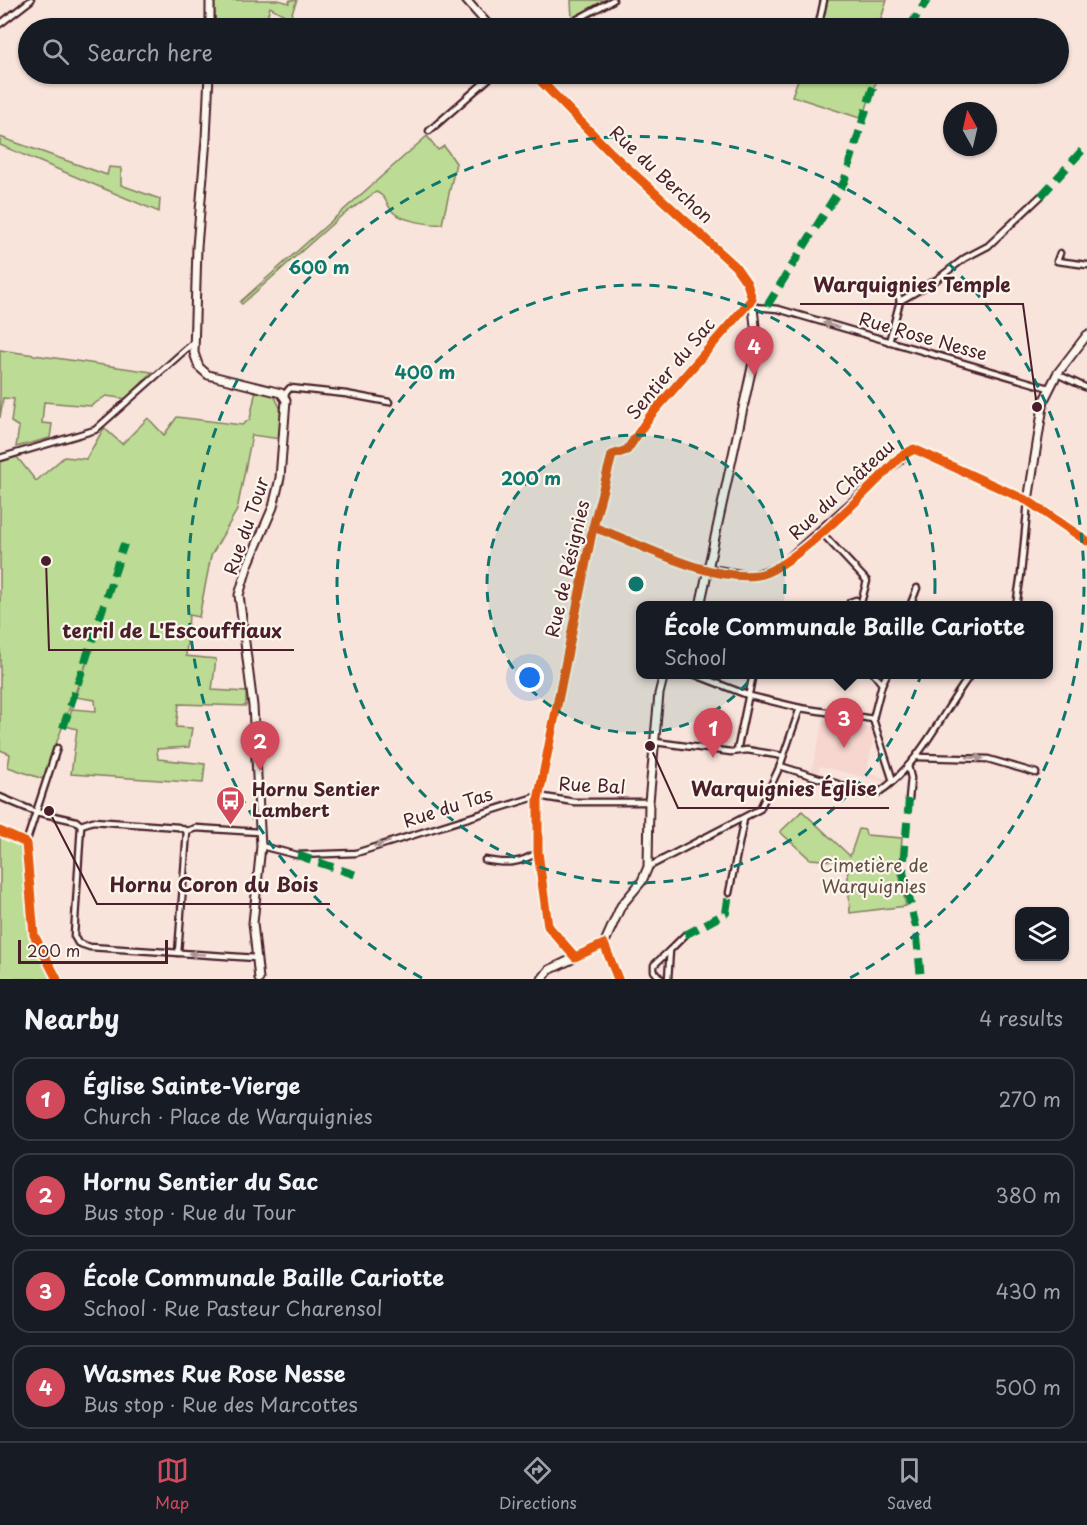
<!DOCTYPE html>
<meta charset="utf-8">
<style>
:root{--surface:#171b24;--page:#20242c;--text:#f1f3f6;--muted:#9ea1a6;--line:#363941;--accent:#d1495b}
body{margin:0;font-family:"Playpen Sans",sans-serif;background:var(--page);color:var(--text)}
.controls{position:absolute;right:18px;bottom:18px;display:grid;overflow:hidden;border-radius:12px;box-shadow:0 2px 4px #0004}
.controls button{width:54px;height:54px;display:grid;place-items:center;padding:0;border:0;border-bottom:2px solid var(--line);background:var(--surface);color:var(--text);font:30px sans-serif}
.compass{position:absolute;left:943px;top:102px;width:54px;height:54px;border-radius:50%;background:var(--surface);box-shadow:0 2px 4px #0004;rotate:352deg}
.scale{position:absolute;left:18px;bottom:15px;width:150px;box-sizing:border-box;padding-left:6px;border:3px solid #4a1f2b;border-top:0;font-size:16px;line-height:21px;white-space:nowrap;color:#4a1f2b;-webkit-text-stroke:4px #fbf7ec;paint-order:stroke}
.you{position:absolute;left:530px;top:678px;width:21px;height:21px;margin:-15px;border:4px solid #fff;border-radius:50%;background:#1a73e8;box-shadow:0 0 0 9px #1a73e833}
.badge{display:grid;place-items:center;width:39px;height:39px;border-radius:50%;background:var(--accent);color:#fff;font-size:20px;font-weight:700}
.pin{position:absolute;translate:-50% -50px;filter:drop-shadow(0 2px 3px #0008)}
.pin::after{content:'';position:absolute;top:32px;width:21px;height:18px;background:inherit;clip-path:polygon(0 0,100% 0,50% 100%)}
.popup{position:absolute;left:636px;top:601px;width:417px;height:78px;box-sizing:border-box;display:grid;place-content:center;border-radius:12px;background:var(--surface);filter:drop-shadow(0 2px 4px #0005);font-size:20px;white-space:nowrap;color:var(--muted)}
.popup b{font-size:22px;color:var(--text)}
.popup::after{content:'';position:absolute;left:50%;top:100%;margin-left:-12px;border:12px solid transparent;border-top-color:var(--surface)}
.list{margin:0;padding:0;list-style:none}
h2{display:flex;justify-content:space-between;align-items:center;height:78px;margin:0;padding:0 24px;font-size:26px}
h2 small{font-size:20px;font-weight:400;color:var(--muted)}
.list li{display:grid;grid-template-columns:39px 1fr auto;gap:18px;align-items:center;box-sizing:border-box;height:84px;margin:0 12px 12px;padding:0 12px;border:2px solid var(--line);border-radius:18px}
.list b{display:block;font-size:22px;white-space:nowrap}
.list p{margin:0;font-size:20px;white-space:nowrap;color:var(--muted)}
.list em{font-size:20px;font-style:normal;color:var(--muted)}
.icon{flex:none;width:33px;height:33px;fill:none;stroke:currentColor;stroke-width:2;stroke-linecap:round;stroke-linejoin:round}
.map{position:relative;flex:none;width:1087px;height:979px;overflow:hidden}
.search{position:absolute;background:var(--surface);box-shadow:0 2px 4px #0004;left:18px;right:18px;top:18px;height:66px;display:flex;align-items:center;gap:15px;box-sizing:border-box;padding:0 21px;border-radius:33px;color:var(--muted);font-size:22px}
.sheet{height:462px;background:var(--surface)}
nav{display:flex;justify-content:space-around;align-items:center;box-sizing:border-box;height:84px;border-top:2px solid var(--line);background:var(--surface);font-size:16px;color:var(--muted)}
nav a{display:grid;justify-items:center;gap:3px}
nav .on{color:var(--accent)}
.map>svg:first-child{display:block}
.built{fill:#f6d6cf}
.green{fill:#bcdb94;stroke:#837d60;stroke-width:1.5}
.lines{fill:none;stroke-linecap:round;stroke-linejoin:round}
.street-casing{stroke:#4a1f2b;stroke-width:9}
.secondary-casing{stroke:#4a1f2b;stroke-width:11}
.street{stroke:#fbf7ec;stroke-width:4.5}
.secondary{stroke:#fbf7ec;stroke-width:7}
.quiet{stroke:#00873e;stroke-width:8;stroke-dasharray:15 8;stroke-linecap:butt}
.cycleway-casing{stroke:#fbf7ec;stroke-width:13}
.cycleway{stroke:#e8590c;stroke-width:9}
.oneway{fill:#ab9695}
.ring{fill:none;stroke:#0f766e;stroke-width:3;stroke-dasharray:10 8}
.labels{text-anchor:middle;stroke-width:4.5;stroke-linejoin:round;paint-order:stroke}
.street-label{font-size:18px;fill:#4a1f2b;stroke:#fbf7ec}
.poi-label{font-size:18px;font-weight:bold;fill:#4a1f2b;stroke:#fbf7ec;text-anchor:start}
.park-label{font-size:18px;fill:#664e45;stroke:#fbf7ec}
.centre{fill:#0f766e;stroke:#fbf7ec;stroke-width:3}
.ring-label{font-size:18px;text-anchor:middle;font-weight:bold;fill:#0f766e;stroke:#fbf7ec;stroke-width:4.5;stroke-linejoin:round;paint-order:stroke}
.leader{fill:none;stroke:#4a1f2b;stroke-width:2}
.callout-dot{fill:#4a1f2b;stroke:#fbf7ec;stroke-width:2}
.callout-label{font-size:20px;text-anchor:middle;font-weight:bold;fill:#4a1f2b;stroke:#fbf7ec;stroke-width:4.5;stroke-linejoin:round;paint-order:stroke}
</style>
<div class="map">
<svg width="1087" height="979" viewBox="0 0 1087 979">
<rect width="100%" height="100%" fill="#f8e4db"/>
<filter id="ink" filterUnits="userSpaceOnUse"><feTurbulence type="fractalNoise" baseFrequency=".0167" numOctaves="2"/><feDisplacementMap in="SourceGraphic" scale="12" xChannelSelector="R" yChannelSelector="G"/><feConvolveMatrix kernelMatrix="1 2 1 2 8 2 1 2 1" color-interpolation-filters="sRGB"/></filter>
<g filter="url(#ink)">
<polygon class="built" points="823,721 875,729 867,773 887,779 887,783 820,766 817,775 811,774"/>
<g class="green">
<polygon points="214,0 278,0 289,3 290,0 297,0 290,18 270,7 264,28 216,28"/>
<polygon points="571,0 606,0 572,20"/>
<polygon points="824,0 887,0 878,28 818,28"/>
<polygon points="800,74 881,74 872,90 863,119 792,96"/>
<path d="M427 136 438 150 444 146 456 163 442 224C431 225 404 221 394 213 386 206 387 196 376 192L340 217 242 304 240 302Z"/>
<polygon points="0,137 107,175 109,167 121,168 121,185 160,199 159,212 0,145"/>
<polygon points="0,350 152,372 127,399 106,396 91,406 44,402 42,423 52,424 50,438 16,447 19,427 11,422 14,399 3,398 0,418"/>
<polygon points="256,390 274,395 282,412 280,439 252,435 237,510 211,556 199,617 189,615 186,656 216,659 212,690 246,692 246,706 179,704 176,727 192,728 189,747 157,749 158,759 205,764 203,783 71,774 77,729 66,726 72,709 96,711 95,700 75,697 90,653 43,779 8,767 10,754 0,750 0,462 17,457 36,481 64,457 86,459 104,428 122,444 148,418 164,435 177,417 242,425 250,419"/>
<polygon points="802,811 850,856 859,829 865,830 866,835 902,838 899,873 906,906 850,913 847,862 810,859 780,832"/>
<polygon points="0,830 27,842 31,936 54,979 0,979"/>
</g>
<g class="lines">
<defs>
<g id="street">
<polyline points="0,24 31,0"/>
<polyline points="561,28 613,0"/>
<polyline points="818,28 824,0"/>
<polyline points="429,131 494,74"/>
<polyline points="1060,253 1057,261 1087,265"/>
<polyline points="900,301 936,280 965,258 988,246 1041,196"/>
<polyline points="754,307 778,309 1049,388"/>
<polyline points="889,342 900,301 896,288"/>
<polyline points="1057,374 1087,388"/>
<polyline points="284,395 290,388 346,394 389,402"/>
<polyline points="0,458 95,430 193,343"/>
<polyline points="593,527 682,563 709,569"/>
<polyline points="821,532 867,581 860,606"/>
<polyline points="849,606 850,602 856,600 860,606"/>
<polyline points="910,606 917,588"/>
<polyline points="1016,606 1021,574 1028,501 1087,541"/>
<polyline points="693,674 750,696 800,708"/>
<polyline points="882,684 887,674"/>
<polyline points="873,719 893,781"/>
<polyline points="873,719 882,684 874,674"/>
<polyline points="655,742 731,752 747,750 783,756"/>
<polyline points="57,748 26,843 34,935 57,979"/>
<polyline points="737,751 753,674"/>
<polyline points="917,757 988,759 1036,773"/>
<path d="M780 766 870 794 878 793C920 765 941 714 971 674"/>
<polyline points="908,766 911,778 909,799"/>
<polyline points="0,797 36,812 76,821 81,825 93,821 178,827 187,831 196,828 259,832"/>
<polyline points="81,825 74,936 78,943 90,947 256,958"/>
<polyline points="261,846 297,855 356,853 538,796 574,802 649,802"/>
<path d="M485 860C506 864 520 864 538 852"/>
<polyline points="648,867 760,809 780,766 800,708 873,719"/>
<polyline points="729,893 744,819"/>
<polyline points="604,944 618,979"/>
<polyline points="178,953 187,831"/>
<polyline points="575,957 548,926 538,852 538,800 593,527 612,455 627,450 650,416 752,299"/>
<polyline points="661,979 654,971 654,965 670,950"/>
<polyline points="668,979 670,950 685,935"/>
</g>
<g id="secondary">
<polyline points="466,0 491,28"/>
<polyline points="210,28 210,0"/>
<polyline points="209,74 206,139 197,247 194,353 199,367 208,375 281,393 286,400 280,478 273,507 248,565 239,595 253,706 261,846 253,923 259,979"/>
<polyline points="534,74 609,151 735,266 747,283 752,299 757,344 700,606"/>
<polyline points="709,569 750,576 778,568 912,449 1028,501 1044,400 1057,374 1087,335"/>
<polyline points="542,979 549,970 604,944 621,906 642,881 648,867 649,802 659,694 664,674"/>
</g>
</defs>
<use href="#street" class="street-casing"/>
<use href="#secondary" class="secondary-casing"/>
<use href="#street" class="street"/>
<use href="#secondary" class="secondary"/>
<g class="quiet">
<polyline points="909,28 927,0"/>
<polyline points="1041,196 1087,145"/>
<polyline points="767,306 844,182 872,90 881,74"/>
<polyline points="63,728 124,544"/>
<polyline points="909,799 903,872 916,927 921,979"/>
<polyline points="297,855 356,875"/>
<polyline points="685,935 726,913 729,893"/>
</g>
<defs>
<g id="cycleway">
<polyline points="534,74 609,151 735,266 747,283 752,299 650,416 627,450 612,455 593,527 538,800 538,852 548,926 575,957 604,944 618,979"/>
<path d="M593 527C640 543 708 582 758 575 791 570 874 484 900 457L914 449 1028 501 1087 541"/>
<polyline points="0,831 26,843 34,935 57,979"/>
</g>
</defs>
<use href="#cycleway" class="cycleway-casing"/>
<use href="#cycleway" class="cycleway"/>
</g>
<defs><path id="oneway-solid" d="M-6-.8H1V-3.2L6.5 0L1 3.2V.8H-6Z" transform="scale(1.5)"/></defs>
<g class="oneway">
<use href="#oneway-solid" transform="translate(831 325) rotate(-164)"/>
<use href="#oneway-solid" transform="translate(975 758) rotate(4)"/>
<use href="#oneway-solid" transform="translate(382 844) rotate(162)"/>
<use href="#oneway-solid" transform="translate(197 954) rotate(-176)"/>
</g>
</g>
<circle cx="636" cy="584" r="149" fill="#0f766e" fill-opacity=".12"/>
<g class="ring">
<circle cx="636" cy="584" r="149"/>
<circle cx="636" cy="584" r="299"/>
<path d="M422 978A448 448 0 1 1 850 978"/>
</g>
<defs>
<symbol id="bus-pin" viewBox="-11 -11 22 30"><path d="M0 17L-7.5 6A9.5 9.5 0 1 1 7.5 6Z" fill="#d1495b" stroke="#fbf7ec"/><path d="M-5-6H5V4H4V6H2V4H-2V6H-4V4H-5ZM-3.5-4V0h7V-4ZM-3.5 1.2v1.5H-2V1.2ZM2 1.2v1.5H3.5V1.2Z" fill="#fff"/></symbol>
</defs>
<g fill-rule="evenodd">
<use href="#bus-pin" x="214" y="784" width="33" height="45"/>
</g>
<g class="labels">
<g class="street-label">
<text transform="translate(661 175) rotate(43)" y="6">Rue du Berchon</text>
<text transform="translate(923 337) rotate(16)" y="6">Rue Rose Nesse</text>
<text transform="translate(671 369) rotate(-50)" y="6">Sentier du Sac</text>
<text transform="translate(842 490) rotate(-43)" y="6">Rue du Château</text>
<text transform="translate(247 526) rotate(-71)" y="6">Rue du Tour</text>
<text transform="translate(568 569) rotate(-77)" y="6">Rue de Résignies</text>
<text transform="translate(592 786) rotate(3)" y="6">Rue Bal</text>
<text transform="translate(448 808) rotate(-18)" y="6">Rue du Tas</text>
</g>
<g class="poi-label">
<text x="252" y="796">Hornu Sentier<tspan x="252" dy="21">Lambert</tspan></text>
</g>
<g class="park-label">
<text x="874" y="872">Cimetière de<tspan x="874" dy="21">Warquignies</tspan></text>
</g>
</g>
<circle cx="636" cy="584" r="9" class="centre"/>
<g class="ring-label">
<text x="319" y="274">600 m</text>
<text x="425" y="379">400 m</text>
<text x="531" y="485">200 m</text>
</g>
<path class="leader" d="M1037 407L1023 304H800M46 561L49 650H294M650 746L678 808H889M49 811L97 904H330"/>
<g class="callout-dot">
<circle cx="1037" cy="407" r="6"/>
<circle cx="46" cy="561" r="6"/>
<circle cx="650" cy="746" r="6"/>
<circle cx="49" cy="811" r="6"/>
</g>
<g class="callout-label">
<text x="912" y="292">Warquignies Temple</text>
<text x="172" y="638">terril de L'Escouffiaux</text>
<text x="784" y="796">Warquignies Église</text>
<text x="214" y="892">Hornu Coron du Bois</text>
</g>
</svg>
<div class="controls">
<button><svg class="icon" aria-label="layers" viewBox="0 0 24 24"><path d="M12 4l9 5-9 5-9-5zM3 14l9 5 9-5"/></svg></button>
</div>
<svg class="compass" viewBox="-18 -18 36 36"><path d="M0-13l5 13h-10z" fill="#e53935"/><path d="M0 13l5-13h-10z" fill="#9ea1a6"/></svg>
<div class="scale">200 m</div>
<div class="you"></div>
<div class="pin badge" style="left:713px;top:758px">1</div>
<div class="pin badge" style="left:260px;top:771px">2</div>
<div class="pin badge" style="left:844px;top:748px">3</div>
<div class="popup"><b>École Communale Baille Cariotte</b>School</div>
<div class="pin badge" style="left:754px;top:376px">4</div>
<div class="search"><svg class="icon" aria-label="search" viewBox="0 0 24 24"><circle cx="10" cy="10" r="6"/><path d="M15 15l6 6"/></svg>Search here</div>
</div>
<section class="sheet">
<h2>Nearby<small>4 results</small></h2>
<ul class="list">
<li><span class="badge">1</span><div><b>Église Sainte-Vierge</b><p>Church · Place de Warquignies</p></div><em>270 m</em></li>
<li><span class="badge">2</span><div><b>Hornu Sentier du Sac</b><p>Bus stop · Rue du Tour</p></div><em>380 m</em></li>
<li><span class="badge">3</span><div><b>École Communale Baille Cariotte</b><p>School · Rue Pasteur Charensol</p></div><em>430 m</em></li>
<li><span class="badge">4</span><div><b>Wasmes Rue Rose Nesse</b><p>Bus stop · Rue des Marcottes</p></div><em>500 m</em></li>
</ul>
</section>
<nav>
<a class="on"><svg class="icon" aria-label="map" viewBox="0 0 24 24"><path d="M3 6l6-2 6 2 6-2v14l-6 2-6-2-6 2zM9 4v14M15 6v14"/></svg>Map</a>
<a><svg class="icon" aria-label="directions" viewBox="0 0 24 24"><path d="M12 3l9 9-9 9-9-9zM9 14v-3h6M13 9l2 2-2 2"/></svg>Directions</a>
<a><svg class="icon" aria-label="saved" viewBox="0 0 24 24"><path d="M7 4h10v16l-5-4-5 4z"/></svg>Saved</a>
</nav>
